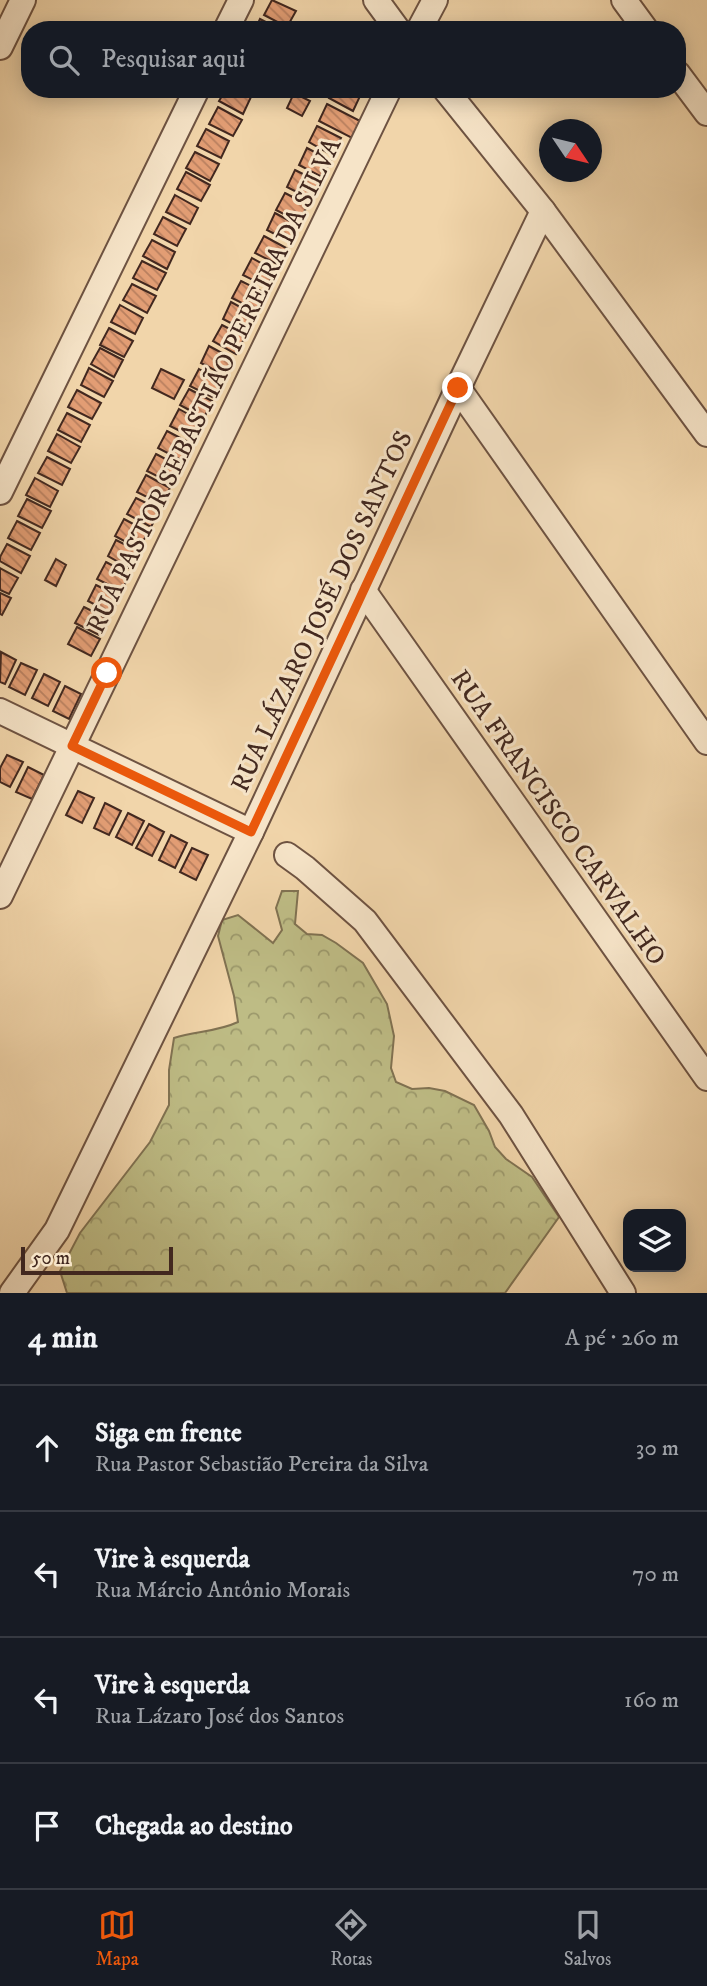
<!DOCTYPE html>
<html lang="pt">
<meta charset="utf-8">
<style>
:root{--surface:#171b24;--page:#242831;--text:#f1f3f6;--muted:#9ea1a6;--line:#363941;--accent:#ea580c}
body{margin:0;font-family:"IM FELL DW Pica",serif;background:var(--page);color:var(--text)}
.controls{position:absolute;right:21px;bottom:21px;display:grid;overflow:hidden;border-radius:14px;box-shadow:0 4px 18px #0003}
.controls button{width:63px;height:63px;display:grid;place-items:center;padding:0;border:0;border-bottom:2px solid var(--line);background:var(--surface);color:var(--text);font:35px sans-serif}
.compass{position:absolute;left:539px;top:119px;width:63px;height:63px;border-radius:50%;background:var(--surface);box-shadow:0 4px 18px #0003;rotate:125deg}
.scale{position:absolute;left:21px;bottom:18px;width:152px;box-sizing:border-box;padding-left:7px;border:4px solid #42281f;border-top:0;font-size:19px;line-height:24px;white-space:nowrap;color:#42281f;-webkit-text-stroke:5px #f6e4c8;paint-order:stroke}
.stop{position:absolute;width:21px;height:21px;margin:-16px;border:5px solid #ea580c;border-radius:50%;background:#fff}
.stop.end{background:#ea580c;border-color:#fff;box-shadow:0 2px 7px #0008}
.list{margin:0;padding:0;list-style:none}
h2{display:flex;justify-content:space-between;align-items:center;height:91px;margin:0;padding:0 28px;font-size:30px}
h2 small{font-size:23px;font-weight:400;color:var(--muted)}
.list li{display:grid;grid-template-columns:46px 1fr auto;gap:21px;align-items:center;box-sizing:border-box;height:126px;padding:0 28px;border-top:2px solid var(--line)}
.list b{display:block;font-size:26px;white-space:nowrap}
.list p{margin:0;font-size:23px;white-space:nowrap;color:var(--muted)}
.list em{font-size:23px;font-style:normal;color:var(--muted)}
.icon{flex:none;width:38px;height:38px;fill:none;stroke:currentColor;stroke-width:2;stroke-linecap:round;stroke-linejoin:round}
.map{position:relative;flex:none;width:707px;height:1293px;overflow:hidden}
.search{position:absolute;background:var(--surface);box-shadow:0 4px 18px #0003;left:21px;right:21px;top:21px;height:77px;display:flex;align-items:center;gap:18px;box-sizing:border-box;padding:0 24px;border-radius:28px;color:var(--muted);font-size:26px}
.sheet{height:595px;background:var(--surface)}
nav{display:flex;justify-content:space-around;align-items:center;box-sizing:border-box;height:98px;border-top:2px solid var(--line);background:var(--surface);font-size:19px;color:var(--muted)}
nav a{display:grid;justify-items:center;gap:4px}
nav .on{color:var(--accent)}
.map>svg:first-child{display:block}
.forest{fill:url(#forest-crowns);stroke:#807252;stroke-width:2}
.building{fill:url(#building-back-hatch);stroke:#42281f;stroke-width:2}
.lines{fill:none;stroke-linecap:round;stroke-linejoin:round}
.minor-casing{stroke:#6e5342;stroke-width:28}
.minor{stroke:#f6e4c8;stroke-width:24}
.route{stroke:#ea580c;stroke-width:9}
.labels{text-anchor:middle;stroke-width:6;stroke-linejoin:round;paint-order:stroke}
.street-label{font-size:26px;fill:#42281f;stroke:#f6e4c8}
</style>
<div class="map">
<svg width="707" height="1293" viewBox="0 0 707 1293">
<defs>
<pattern id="forest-crowns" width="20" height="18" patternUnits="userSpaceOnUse" patternTransform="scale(1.75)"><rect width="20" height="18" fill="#bebc85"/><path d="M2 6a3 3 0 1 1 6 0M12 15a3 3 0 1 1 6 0" fill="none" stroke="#9c996c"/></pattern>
<pattern id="building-back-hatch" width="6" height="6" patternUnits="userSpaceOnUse" patternTransform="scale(1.75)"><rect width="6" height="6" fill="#e29d74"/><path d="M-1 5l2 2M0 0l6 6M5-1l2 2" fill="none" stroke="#b9805f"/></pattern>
</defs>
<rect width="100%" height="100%" fill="#f1d5aa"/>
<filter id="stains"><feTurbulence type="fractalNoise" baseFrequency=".00286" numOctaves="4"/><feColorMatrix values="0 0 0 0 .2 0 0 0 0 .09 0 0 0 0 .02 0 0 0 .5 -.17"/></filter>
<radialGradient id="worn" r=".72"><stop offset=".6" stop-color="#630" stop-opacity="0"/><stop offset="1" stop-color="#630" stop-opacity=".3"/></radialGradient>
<path class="forest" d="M282 891H298L295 924 307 934 322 935 336 943 363 963 387 1004 394 1036 391 1068 396 1082 412 1089 429 1088 445 1091 474 1105 489 1131 495 1147 506 1159 532 1177 559 1217 505 1293H67L60 1271 80 1233 150 1142 169 1105V1070L174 1038C195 1031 217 1032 238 1022L234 996 218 936 222 920 238 915 273 943 282 930 276 908Z"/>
<g class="building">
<polygon points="272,0 296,11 287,27 264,15"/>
<polygon points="260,19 281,30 255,30"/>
<polygon points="226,89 236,89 251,97 243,114 219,101"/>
<polygon points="334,89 352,89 361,94 353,111 329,98"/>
<polygon points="294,93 310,101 302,116 287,108"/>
<polygon points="327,104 362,122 354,139 319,121"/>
<polygon points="218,107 242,120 233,136 209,124"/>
<polygon points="317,126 341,138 332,155 309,142"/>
<polygon points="206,129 229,141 221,158 197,146"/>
<polygon points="307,148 331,161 322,177 299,165"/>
<polygon points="195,152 219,164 210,181 186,168"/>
<polygon points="295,170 319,182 310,199 287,187"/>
<polygon points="186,172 210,185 201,201 177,189"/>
<polygon points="285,193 308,205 299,222 276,210"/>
<polygon points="175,195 198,208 190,224 166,212"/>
<polygon points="275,213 299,226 290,242 267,230"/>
<polygon points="163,217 186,229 177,246 154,234"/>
<polygon points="264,236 288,249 279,265 255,253"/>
<polygon points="152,240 175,252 167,269 143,256"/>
<polygon points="252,258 275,271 267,287 243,275"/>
<polygon points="142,261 166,273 157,290 133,278"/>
<polygon points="241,281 265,293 256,310 232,298"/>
<polygon points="132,284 156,296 147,313 123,300"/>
<polygon points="231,302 255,315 246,331 223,319"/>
<polygon points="120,305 143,318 135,334 111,322"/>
<polygon points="222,325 245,337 236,354 213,341"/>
<polygon points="109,328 133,341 124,357 100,345"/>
<polygon points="209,346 233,359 224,375 201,363"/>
<polygon points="100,348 123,360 114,377 91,364"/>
<polygon points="89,368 113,381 104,397 81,385"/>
<polygon points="161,369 184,380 174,399 152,388"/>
<polygon points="199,369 222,382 214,398 190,386"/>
<polygon points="189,389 212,401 204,418 180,405"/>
<polygon points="77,390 101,403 92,419 68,407"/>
<polygon points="179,409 202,422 194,438 170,426"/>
<polygon points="67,413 90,425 81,442 58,430"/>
<polygon points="167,431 190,443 181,460 158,448"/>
<polygon points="57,434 80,447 71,463 48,451"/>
<polygon points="156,454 179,466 171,483 147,471"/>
<polygon points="47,457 70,469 62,485 38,473"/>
<polygon points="146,475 170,488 161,504 137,492"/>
<polygon points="35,478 58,491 50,507 26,495"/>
<polygon points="136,498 160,510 151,527 127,514"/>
<polygon points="27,499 51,511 42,528 18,516"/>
<polygon points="124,519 148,532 139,549 115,536"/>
<polygon points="17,521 40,533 31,550 8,538"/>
<polygon points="116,540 140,552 131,569 108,556"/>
<polygon points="7,544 30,556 21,573 0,561 0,557"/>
<polygon points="56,559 66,565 56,586 45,580"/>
<polygon points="106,562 130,575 121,591 97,579"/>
<polygon points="0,568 18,578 9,594 0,590"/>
<polygon points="96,585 120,597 111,613 88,601"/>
<polygon points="0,593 11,598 2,615 0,614"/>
<polygon points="84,607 108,619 99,635 75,623"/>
<polygon points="77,627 100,639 91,656 68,644"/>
<polygon points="1,652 16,660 5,684 0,682"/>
<polygon points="21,663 37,670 25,695 9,687"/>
<polygon points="44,674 60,682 48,706 32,698"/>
<polygon points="65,686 81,694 69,719 53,711"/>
<polygon points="7,755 23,762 10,787 0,782 0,768"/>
<polygon points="28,767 44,775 32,799 16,792"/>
<polygon points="78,791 94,798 82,823 66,815"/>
<polygon points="105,803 121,811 109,835 94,828"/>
<polygon points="128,813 144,821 132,845 116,837"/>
<polygon points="149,824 164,832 152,856 136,848"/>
<polygon points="171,835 187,843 175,868 159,860"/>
<polygon points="192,848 208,855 196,880 180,872"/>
</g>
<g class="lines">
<defs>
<g id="minor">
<polyline points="376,0 398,30"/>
<polyline points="624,0 646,30"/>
<polyline points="226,30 241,0"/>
<polyline points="419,30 435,0"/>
<polyline points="0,47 23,0"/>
<polyline points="677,73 707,113"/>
<polyline points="445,89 543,211 707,434"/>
<polyline points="458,388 707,742"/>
<polyline points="0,492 197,89"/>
<polyline points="363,590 707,1078"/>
<polyline points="0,711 251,832"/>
<polyline points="287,855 305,868 365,921 511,1115 623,1293"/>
<polyline points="0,896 389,89"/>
<polyline points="12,1293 57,1230 251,832 458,388 543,211"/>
</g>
</defs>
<use href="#minor" class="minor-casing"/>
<use href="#minor" class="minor"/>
</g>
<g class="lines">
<polyline class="route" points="107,673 72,746 251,832 458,388"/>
</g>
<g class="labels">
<g class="street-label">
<text transform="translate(213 385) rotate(-64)" y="9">RUA PASTOR SEBASTIÃO PEREIRA DA SILVA</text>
<text transform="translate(321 611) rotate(-65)" y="9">RUA LÁZARO JOSÉ DOS SANTOS</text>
<text transform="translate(559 817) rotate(55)" y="9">RUA FRANCISCO CARVALHO</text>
</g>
</g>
<rect width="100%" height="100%" filter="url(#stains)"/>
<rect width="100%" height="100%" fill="url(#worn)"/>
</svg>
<div class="controls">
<button><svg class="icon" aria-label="layers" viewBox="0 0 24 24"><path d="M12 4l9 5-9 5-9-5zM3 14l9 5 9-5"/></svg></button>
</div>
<svg class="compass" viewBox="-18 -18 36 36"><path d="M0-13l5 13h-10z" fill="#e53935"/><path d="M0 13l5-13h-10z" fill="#9ea1a6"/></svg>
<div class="scale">50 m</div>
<div class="stop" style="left:107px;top:673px"></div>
<div class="stop end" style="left:458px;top:388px"></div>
<div class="search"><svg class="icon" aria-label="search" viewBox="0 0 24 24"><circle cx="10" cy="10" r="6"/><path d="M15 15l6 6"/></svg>Pesquisar aqui</div>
</div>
<section class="sheet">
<h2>4 min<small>A pé · 260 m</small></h2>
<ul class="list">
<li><svg class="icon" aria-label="ahead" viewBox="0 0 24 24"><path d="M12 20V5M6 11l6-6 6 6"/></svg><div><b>Siga em frente</b><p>Rua Pastor Sebastião Pereira da Silva</p></div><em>30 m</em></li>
<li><svg class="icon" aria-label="left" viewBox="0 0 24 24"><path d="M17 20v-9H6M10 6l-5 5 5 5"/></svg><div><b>Vire à esquerda</b><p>Rua Márcio Antônio Morais</p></div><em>70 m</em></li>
<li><svg class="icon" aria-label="left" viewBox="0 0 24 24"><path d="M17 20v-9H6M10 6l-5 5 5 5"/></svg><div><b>Vire à esquerda</b><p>Rua Lázaro José dos Santos</p></div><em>160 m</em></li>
<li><svg class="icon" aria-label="arrive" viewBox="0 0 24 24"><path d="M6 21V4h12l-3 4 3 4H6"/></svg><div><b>Chegada ao destino</b></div></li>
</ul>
</section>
<nav>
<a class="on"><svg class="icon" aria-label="map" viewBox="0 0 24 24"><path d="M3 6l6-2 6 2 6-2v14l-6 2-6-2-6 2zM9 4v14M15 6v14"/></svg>Mapa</a>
<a><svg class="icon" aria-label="directions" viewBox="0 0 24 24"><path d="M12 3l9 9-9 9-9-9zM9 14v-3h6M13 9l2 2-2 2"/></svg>Rotas</a>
<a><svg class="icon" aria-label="saved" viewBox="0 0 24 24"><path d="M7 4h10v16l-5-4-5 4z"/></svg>Salvos</a>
</nav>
